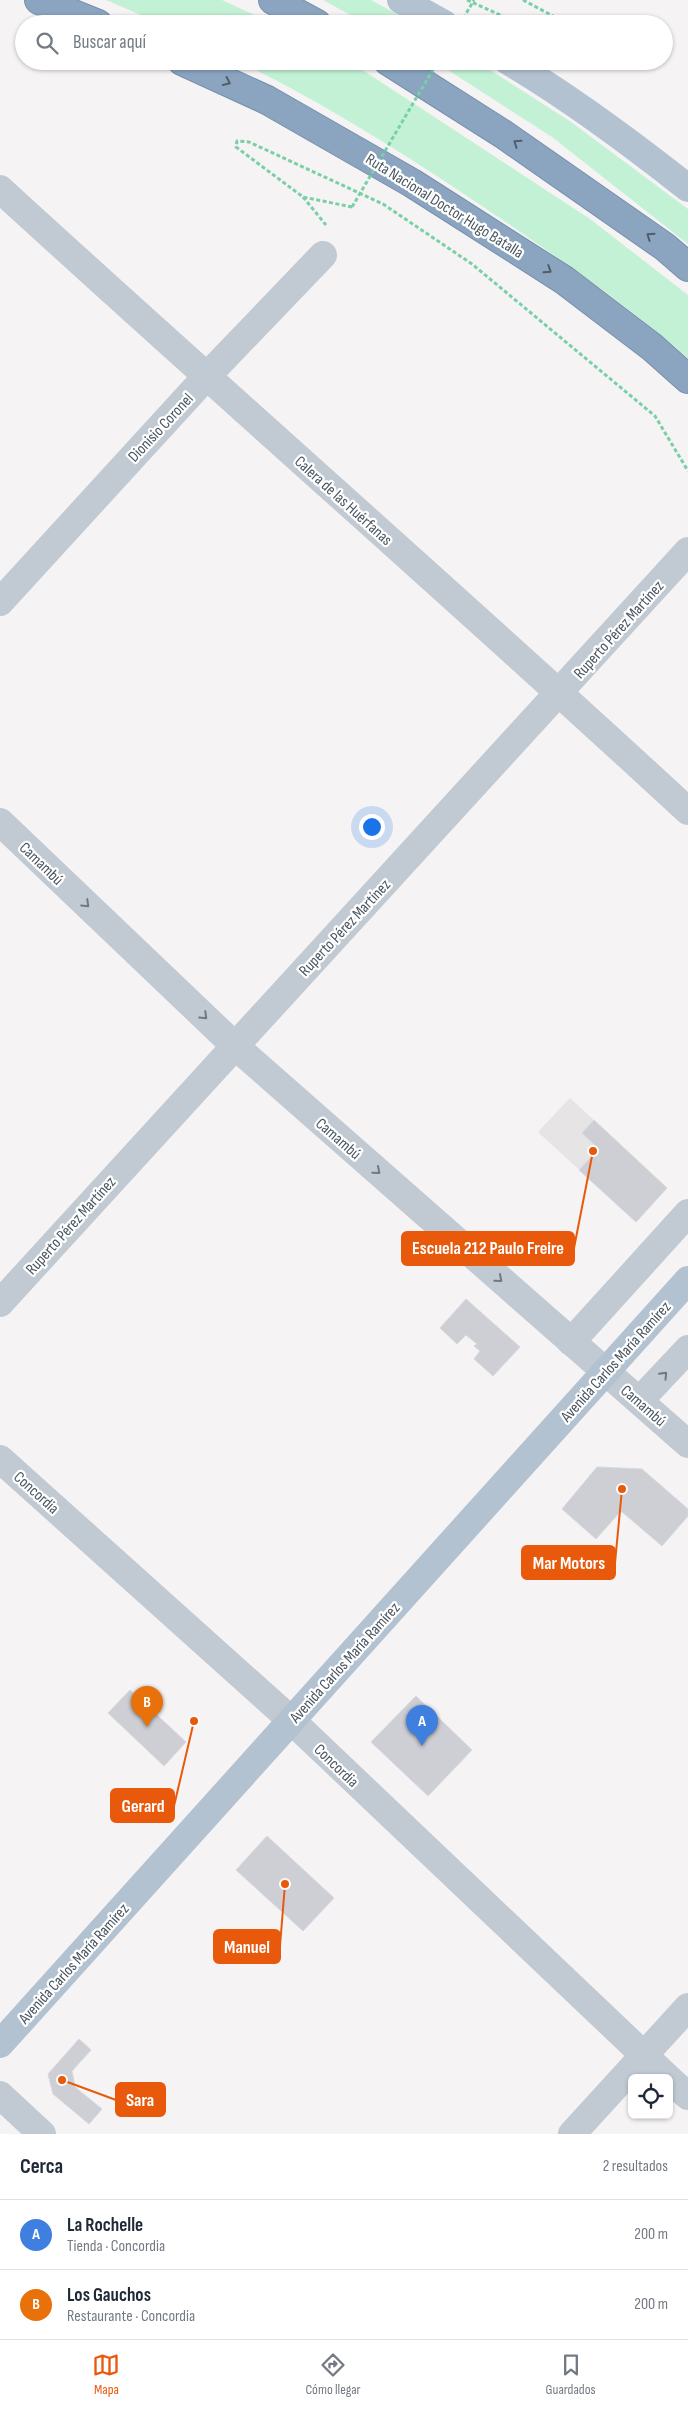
<!DOCTYPE html>
<html lang="es">
<meta charset="utf-8">
<style>
:root{--surface:#fff;--page:#f6f6f7;--text:#1f2937;--muted:#747a83;--line:#e0e1e3;--accent:#ea580c}
body{margin:0;font-family:"Sofia Sans Condensed",sans-serif;background:var(--page);color:var(--text)}
.controls{position:absolute;right:15px;bottom:15px;display:grid;overflow:hidden;border-radius:8px;box-shadow:0 1px 4px #0004}
.controls button{width:45px;height:45px;display:grid;place-items:center;padding:0;border:0;border-bottom:1px solid var(--line);background:var(--surface);color:var(--text);font:25px sans-serif}
.you{position:absolute;left:371px;top:826px;width:18px;height:18px;margin:-12px;border:4px solid #fff;border-radius:50%;background:#1a73e8;box-shadow:0 0 0 8px #1a73e833}
.badge{display:grid;place-items:center;width:32px;height:32px;border-radius:50%;background:var(--accent);color:#fff;font-size:16px;font-weight:700}
.pin{position:absolute;translate:-50% -41px;filter:drop-shadow(0 1px 2px #0008)}
.pin::after{content:'';position:absolute;top:26px;width:18px;height:15px;background:inherit;clip-path:polygon(0 0,100% 0,50% 100%)}
.list{margin:0;padding:0;list-style:none}
h2{display:flex;justify-content:space-between;align-items:center;height:65px;margin:0;padding:0 20px;font-size:21px}
h2 small{font-size:16px;font-weight:400;color:var(--muted)}
.list li{display:grid;grid-template-columns:32px 1fr auto;gap:15px;align-items:center;box-sizing:border-box;height:70px;padding:0 20px;border-top:1px solid var(--line)}
.list b{display:block;font-size:19px;white-space:nowrap}
.list p{margin:0;font-size:16px;white-space:nowrap;color:var(--muted)}
.list em{font-size:16px;font-style:normal;color:var(--muted)}
.icon{flex:none;width:28px;height:28px;fill:none;stroke:currentColor;stroke-width:2;stroke-linecap:round;stroke-linejoin:round}
.map{position:relative;flex:none;width:688px;height:2134px;overflow:hidden}
.search{position:absolute;background:var(--surface);box-shadow:0 1px 4px #0004;left:15px;right:15px;top:15px;height:55px;display:flex;align-items:center;gap:12px;box-sizing:border-box;padding:0 18px;border-radius:28px;color:var(--muted);font-size:19px}
.sheet{height:205px;background:var(--surface)}
nav{display:flex;justify-content:space-around;align-items:center;box-sizing:border-box;height:70px;border-top:1px solid var(--line);background:var(--surface);font-size:14px;color:var(--muted)}
nav a{display:grid;justify-items:center;gap:2px}
nav .on{color:var(--accent)}
.map>svg:first-child{display:block}
.education{fill:#e6e4e5}
.green{fill:#c3f1d5}
.building{fill:#cdcfd5;stroke:#d7d9de}
.lines{fill:none;stroke-linecap:round;stroke-linejoin:round}
.highway-casing{stroke:#7690ad;stroke-width:30}
.path{stroke:#7ad0a6;stroke-width:3;stroke-dasharray:4 2.5;stroke-linecap:butt}
.minor{stroke:#c1cad2;stroke-width:28}
.major{stroke:#b3c2d1;stroke-width:28}
.highway{stroke:#8ba5c1;stroke-width:28}
.path-bridge{stroke:#7ad0a6;stroke-width:3;stroke-dasharray:4 2.5;stroke-linecap:butt}
.oneway{stroke:#505e6b}
.oneway2{stroke:#6e7983}
.labels{text-anchor:middle;stroke-width:4.5;stroke-linejoin:round;paint-order:stroke}
.street-label{font-size:16px;fill:#4a5661;stroke:#fff}
.leader{fill:none;stroke:#e8590c;stroke-width:2}
.callout-dot{fill:#e8590c;stroke:#fff;stroke-width:2}
.callout{fill:#e8590c;stroke:#e8590c;stroke-width:2}
.callout-label{font-size:18px;text-anchor:middle;font-weight:bold;fill:#fff}
</style>
<div class="map">
<svg width="688" height="2134" viewBox="0 0 688 2134">
<rect width="100%" height="100%" fill="#f5f3f3"/>
<polygon class="education" points="570,1098 667,1188 636,1222 538,1132"/>
<g class="green">
<polygon points="106,0 222,0 274,24 162,24"/>
<polygon points="323,0 371,0 415,24 367,24"/>
<path d="M238 61H346L364 71 590 219 688 295V358C633 310 573 268 513 227 424 166 334 108 238 61Z"/>
<polygon points="434,61 476,61 571,122 688,209 688,244 552,137"/>
</g>
<g class="building">
<polygon points="594,1120 667,1188 636,1222 579,1170 599,1149 582,1133"/>
<polygon points="466,1299 520,1347 493,1376 474,1359 480,1351 474,1346 477,1344 466,1335 457,1344 440,1328"/>
<polygon points="597,1467 642,1469 688,1509 688,1516 662,1546 621,1511 596,1539 562,1509"/>
<polygon points="130,1690 186,1742 164,1766 108,1713"/>
<polygon points="416,1696 472,1750 428,1796 371,1742"/>
<polygon points="267,1836 334,1898 303,1931 236,1870"/>
<polygon points="79,2039 91,2050 72,2071 75,2087 102,2109 89,2124 53,2094 48,2074"/>
</g>
<g class="lines">
<defs>
<g id="highway">
<polyline points="39,0 98,24"/>
<polyline points="273,0 317,24"/>
<polyline points="182,61 267,100 412,183 564,280 652,347 688,379"/>
<polyline points="388,61 503,134 665,247 688,267"/>
</g>
</defs>
<use href="#highway" class="highway-casing"/>
<g class="path">
<polyline points="467,0 520,24"/>
<polyline points="523,0 568,24"/>
<polyline points="303,197 326,225"/>
<polyline points="352,207 303,197 236,147 237,141 249,142 383,204 472,264 655,416 688,471"/>
</g>
<g class="minor">
<path d="M0 189C228 398 461 601 688 811"/>
<polyline points="0,602 206,377 323,255"/>
<polyline points="0,822 234,1045 688,1444"/>
<polyline points="0,1303 688,551"/>
<polyline points="571,1342 688,1213"/>
<polyline points="640,1400 688,1349"/>
<polyline points="0,1459 292,1721 668,2078"/>
<polyline points="669,2079 688,2096"/>
<polyline points="0,2095 42,2134"/>
<polyline points="572,2134 688,2007"/>
</g>
<g class="major">
<polyline points="401,0 444,24"/>
<path d="M508 61C571 98 631 143 688 188"/>
<polyline points="0,2044 688,1280"/>
</g>
<use href="#highway" class="highway"/>
<g class="path-bridge">
<polyline points="460,24 474,0"/>
<polyline points="352,207 438,61"/>
</g>
</g>
<defs><path id="oneway-chevron" d="M-2-3.5L2.5 0L-2 3.5" fill="none" stroke-width="1.6" stroke-linecap="round" stroke-linejoin="round" transform="scale(1.25)"/></defs>
<g class="oneway">
<use href="#oneway-chevron" transform="translate(227 82) rotate(25)"/>
<use href="#oneway-chevron" transform="translate(517 143) rotate(-145)"/>
<use href="#oneway-chevron" transform="translate(650 236) rotate(-145)"/>
<use href="#oneway-chevron" transform="translate(548 270) rotate(33)"/>
</g>
<g class="oneway2">
<use href="#oneway-chevron" transform="translate(86 904) rotate(44)"/>
<use href="#oneway-chevron" transform="translate(204 1016) rotate(44)"/>
<use href="#oneway-chevron" transform="translate(377 1171) rotate(41)"/>
<use href="#oneway-chevron" transform="translate(499 1279) rotate(41)"/>
<use href="#oneway-chevron" transform="translate(664 1375) rotate(-47)"/>
</g>
<g class="labels">
<g class="street-label">
<text transform="translate(445 205) rotate(32)" y="6">Ruta Nacional Doctor Hugo Batalla</text>
<text transform="translate(160 427) rotate(-47)" y="6">Dionisio Coronel</text>
<text transform="translate(344 500) rotate(42)" y="6">Calera de las Huérfanas</text>
<text transform="translate(618 629) rotate(-48)" y="6">Ruperto Pérez Martínez</text>
<text transform="translate(42 863) rotate(44)" y="6">Camambú</text>
<text transform="translate(344 927) rotate(-47)" y="6">Ruperto Pérez Martínez</text>
<text transform="translate(339 1138) rotate(41)" y="6">Camambú</text>
<text transform="translate(70 1225) rotate(-48)" y="6">Ruperto Pérez Martínez</text>
<text transform="translate(615 1361) rotate(-48)" y="6">Avenida Carlos María Ramírez</text>
<text transform="translate(644 1405) rotate(41)" y="6">Camambú</text>
<text transform="translate(37 1492) rotate(42)" y="6">Concordia</text>
<text transform="translate(344 1662) rotate(-48)" y="6">Avenida Carlos María Ramírez</text>
<text transform="translate(337 1765) rotate(44)" y="6">Concordia</text>
<text transform="translate(73 1963) rotate(-48)" y="6">Avenida Carlos María Ramírez</text>
</g>
</g>
<path class="leader" d="M593 1151L574 1248M622 1489L615 1563M194 1721L174 1806M285 1884L280 1946M62 2080L116 2100"/>
<g class="callout-dot">
<circle cx="593" cy="1151" r="5"/>
<circle cx="622" cy="1489" r="5"/>
<circle cx="194" cy="1721" r="5"/>
<circle cx="285" cy="1884" r="5"/>
<circle cx="62" cy="2080" r="5"/>
</g>
<g class="callout">
<rect x="402" y="1232" width="172" height="33" rx="5"/>
<rect x="522" y="1546" width="93" height="33" rx="5"/>
<rect x="111" y="1789" width="63" height="33" rx="5"/>
<rect x="214" y="1930" width="66" height="33" rx="5"/>
<rect x="116" y="2083" width="49" height="33" rx="5"/>
</g>
<g class="callout-label">
<text x="488" y="1254">Escuela 212 Paulo Freire</text>
<text x="569" y="1569">Mar Motors</text>
<text x="143" y="1812">Gerard</text>
<text x="247" y="1953">Manuel</text>
<text x="140" y="2106">Sara</text>
</g>
</svg>
<div class="controls">
<button><svg class="icon" aria-label="locate" viewBox="0 0 24 24"><circle cx="12" cy="12" r="6"/><path d="M12 2v4M12 18v4M2 12h4M18 12h4"/></svg></button>
</div>
<div class="you"></div>
<div class="pin badge" style="left:422px;top:1746px;background:#3f7fe0">A</div>
<div class="pin badge" style="left:147px;top:1727px;background:#e8710a">B</div>
<div class="search"><svg class="icon" aria-label="search" viewBox="0 0 24 24"><circle cx="10" cy="10" r="6"/><path d="M15 15l6 6"/></svg>Buscar aquí</div>
</div>
<section class="sheet">
<h2>Cerca<small>2 resultados</small></h2>
<ul class="list">
<li><span class="badge" style="background:#3f7fe0">A</span><div><b>La Rochelle</b><p>Tienda · Concordia</p></div><em>200 m</em></li>
<li><span class="badge" style="background:#e8710a">B</span><div><b>Los Gauchos</b><p>Restaurante · Concordia</p></div><em>200 m</em></li>
</ul>
</section>
<nav>
<a class="on"><svg class="icon" aria-label="map" viewBox="0 0 24 24"><path d="M3 6l6-2 6 2 6-2v14l-6 2-6-2-6 2zM9 4v14M15 6v14"/></svg>Mapa</a>
<a><svg class="icon" aria-label="directions" viewBox="0 0 24 24"><path d="M12 3l9 9-9 9-9-9zM9 14v-3h6M13 9l2 2-2 2"/></svg>Cómo llegar</a>
<a><svg class="icon" aria-label="saved" viewBox="0 0 24 24"><path d="M7 4h10v16l-5-4-5 4z"/></svg>Guardados</a>
</nav>
